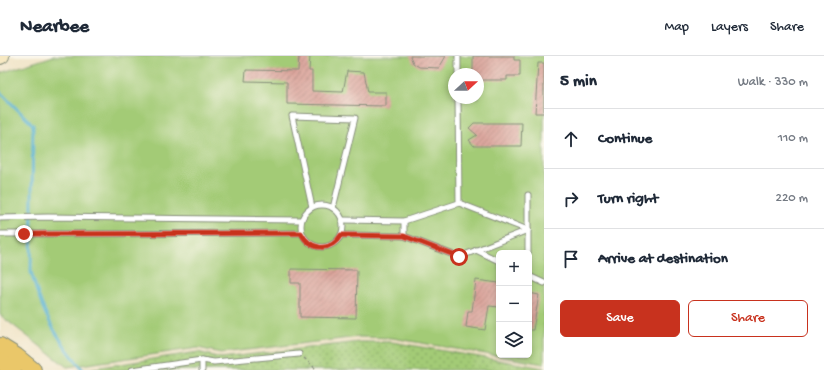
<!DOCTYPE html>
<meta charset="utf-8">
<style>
:root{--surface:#fff;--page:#f2f2f3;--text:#1f2937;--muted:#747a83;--line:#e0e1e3;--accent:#c8321e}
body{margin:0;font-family:"Gochi Hand",sans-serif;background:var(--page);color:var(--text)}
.controls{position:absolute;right:12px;bottom:12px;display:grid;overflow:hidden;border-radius:6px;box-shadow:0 2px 6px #0003}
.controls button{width:36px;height:36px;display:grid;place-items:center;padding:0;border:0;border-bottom:1px solid var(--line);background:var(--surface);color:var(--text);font:20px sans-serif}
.compass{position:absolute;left:448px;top:12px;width:36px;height:36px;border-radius:50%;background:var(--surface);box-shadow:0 2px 6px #0003;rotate:69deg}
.stop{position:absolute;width:12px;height:12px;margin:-9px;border:3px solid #c8321e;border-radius:50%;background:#fff}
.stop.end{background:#c8321e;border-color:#fff;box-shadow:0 1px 4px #0008}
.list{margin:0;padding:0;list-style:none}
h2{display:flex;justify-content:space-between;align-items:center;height:52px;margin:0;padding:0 16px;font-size:17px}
h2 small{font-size:13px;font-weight:400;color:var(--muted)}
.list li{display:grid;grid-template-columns:26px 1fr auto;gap:12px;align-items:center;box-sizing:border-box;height:60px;padding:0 16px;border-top:1px solid var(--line)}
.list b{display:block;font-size:15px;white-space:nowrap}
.list em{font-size:13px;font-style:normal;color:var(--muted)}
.actions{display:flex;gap:8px;padding:12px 16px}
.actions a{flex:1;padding:9px 0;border:1px solid var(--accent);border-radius:6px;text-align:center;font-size:14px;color:var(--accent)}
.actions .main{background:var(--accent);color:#fff}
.icon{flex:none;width:22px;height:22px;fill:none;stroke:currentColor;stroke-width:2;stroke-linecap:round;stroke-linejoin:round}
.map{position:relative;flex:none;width:544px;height:314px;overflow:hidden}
header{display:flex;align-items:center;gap:24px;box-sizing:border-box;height:56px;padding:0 20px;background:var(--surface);border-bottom:1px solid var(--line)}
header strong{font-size:19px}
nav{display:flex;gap:22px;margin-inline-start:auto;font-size:14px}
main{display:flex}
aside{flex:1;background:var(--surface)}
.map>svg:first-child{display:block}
.park{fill:url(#park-dots);stroke:#618455}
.pitch{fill:#a3cb76;stroke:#618455;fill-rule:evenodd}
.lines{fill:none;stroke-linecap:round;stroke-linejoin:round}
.stream{stroke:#53b0d1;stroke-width:3}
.building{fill:url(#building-hatch)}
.lane-casing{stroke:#88907c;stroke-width:7}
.secondary-casing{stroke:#88907c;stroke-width:16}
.primary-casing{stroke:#88907c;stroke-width:18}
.path{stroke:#88907c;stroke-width:1.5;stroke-dasharray:3 3;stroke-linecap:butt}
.lane{stroke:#fff;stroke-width:5}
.secondary{stroke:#f7e9c3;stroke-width:14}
.primary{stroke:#eac769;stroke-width:16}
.route{stroke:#c8321e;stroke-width:5}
</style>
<header>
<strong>Nearbee</strong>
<nav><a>Map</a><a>Layers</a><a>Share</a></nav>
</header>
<main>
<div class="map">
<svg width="544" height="314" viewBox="0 0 544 314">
<defs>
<pattern id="park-dots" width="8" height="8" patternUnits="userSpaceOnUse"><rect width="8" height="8" fill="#a3cb76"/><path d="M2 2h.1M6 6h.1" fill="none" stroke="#84a662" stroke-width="1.8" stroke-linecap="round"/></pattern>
<pattern id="building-hatch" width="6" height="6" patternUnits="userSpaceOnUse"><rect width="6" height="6" fill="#daa39a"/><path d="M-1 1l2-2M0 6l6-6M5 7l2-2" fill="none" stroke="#b0867e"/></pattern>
</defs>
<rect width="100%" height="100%" fill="#fbf7ec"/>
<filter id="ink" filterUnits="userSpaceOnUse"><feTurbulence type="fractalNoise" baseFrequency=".025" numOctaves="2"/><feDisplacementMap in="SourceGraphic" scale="8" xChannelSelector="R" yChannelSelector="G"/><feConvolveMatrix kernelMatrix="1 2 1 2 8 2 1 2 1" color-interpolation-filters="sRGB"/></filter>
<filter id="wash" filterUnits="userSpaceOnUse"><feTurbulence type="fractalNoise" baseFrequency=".012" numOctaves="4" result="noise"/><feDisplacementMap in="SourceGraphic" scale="16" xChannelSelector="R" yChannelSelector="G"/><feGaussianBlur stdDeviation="0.9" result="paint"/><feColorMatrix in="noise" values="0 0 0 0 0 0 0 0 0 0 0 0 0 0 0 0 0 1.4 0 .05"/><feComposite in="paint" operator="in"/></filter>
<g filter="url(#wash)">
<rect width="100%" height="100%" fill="#f0e3c5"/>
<polygon class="park" points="359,286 392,286 544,312 544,314 81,314 198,296 221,302"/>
<path class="pitch" d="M54 0H544V308L392 282 359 281 221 297 198 292 67 311 0 259V17ZM454 18H478V42H454ZM499 197H529V299H499Z"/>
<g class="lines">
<path class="stream" d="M0 36 33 69 31 216C43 260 55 279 83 314"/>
</g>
<g id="blocks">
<g class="building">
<polygon points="299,0 310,0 309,15 312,15 312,35 343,36 347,15 364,16 368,36 386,36 386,50 287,48 287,26 245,25 246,14 298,15"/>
<polygon points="410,0 446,0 439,12 419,11 413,7"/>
<polygon points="473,0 514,0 514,4 520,4 520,20 507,20 507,24 478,24 478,18 473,18"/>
<polygon points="538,7 544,7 544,57 535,57"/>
<polygon points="474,67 522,67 521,90 474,90 469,84 477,79 469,72"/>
<polygon points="291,213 357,214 356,262 300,261 300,227 291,227"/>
<polygon points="476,224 499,227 499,251 489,250 485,274 466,271 468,255 472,255"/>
<polygon points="529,237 539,239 533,274 529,274"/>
</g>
</g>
</g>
<g filter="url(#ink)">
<use href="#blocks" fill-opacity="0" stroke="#88907c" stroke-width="1"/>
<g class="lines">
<defs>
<g id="lane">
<polyline points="458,0 458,18"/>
<polyline points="458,42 459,147"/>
<circle cx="322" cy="170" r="21"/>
<polyline points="312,151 292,60 355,62 333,152"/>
<polyline points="0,162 48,161 301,164"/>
<polyline points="342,164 404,165 459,147 528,174"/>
<polyline points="0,178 301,177"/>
<polyline points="341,179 404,180 459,201 528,174"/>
<polyline points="404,180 404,165"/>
<polyline points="476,194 499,205"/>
<polyline points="528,197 528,139"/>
<polyline points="529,220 544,227"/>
<polyline points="202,304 202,314"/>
<polyline points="132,314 202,304 214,306 299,298"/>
</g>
<polyline id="secondary" points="0,1 2,0"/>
<g id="primary">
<polyline points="0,290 16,300 33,314"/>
<polyline points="0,305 13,314"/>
</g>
</defs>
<use href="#lane" class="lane-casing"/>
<use href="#secondary" class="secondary-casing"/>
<use href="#primary" class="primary-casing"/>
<polyline class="path" points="304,302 317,314"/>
<use href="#lane" class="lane"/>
<use href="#secondary" class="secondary"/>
<use href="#primary" class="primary"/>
</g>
</g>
<g class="lines" filter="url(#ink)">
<path class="route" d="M24 178 301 177C310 194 330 197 341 179L404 180 459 201"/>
</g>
</svg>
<div class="controls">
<button>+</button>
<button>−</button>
<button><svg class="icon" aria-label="layers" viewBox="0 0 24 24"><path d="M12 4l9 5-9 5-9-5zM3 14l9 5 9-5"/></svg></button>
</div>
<svg class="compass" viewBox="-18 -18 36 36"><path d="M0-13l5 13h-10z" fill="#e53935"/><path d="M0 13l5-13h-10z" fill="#747a83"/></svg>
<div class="stop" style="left:459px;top:201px"></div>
<div class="stop end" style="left:24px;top:178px"></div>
</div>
<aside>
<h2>5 min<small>Walk · 330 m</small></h2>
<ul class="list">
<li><svg class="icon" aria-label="ahead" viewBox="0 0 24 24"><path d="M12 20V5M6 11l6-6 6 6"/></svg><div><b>Continue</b></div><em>110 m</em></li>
<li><svg class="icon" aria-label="right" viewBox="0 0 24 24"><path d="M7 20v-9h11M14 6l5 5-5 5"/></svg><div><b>Turn right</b></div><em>220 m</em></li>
<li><svg class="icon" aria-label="arrive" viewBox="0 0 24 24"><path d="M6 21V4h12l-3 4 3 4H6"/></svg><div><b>Arrive at destination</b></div></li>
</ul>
<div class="actions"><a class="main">Save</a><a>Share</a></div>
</aside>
</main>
